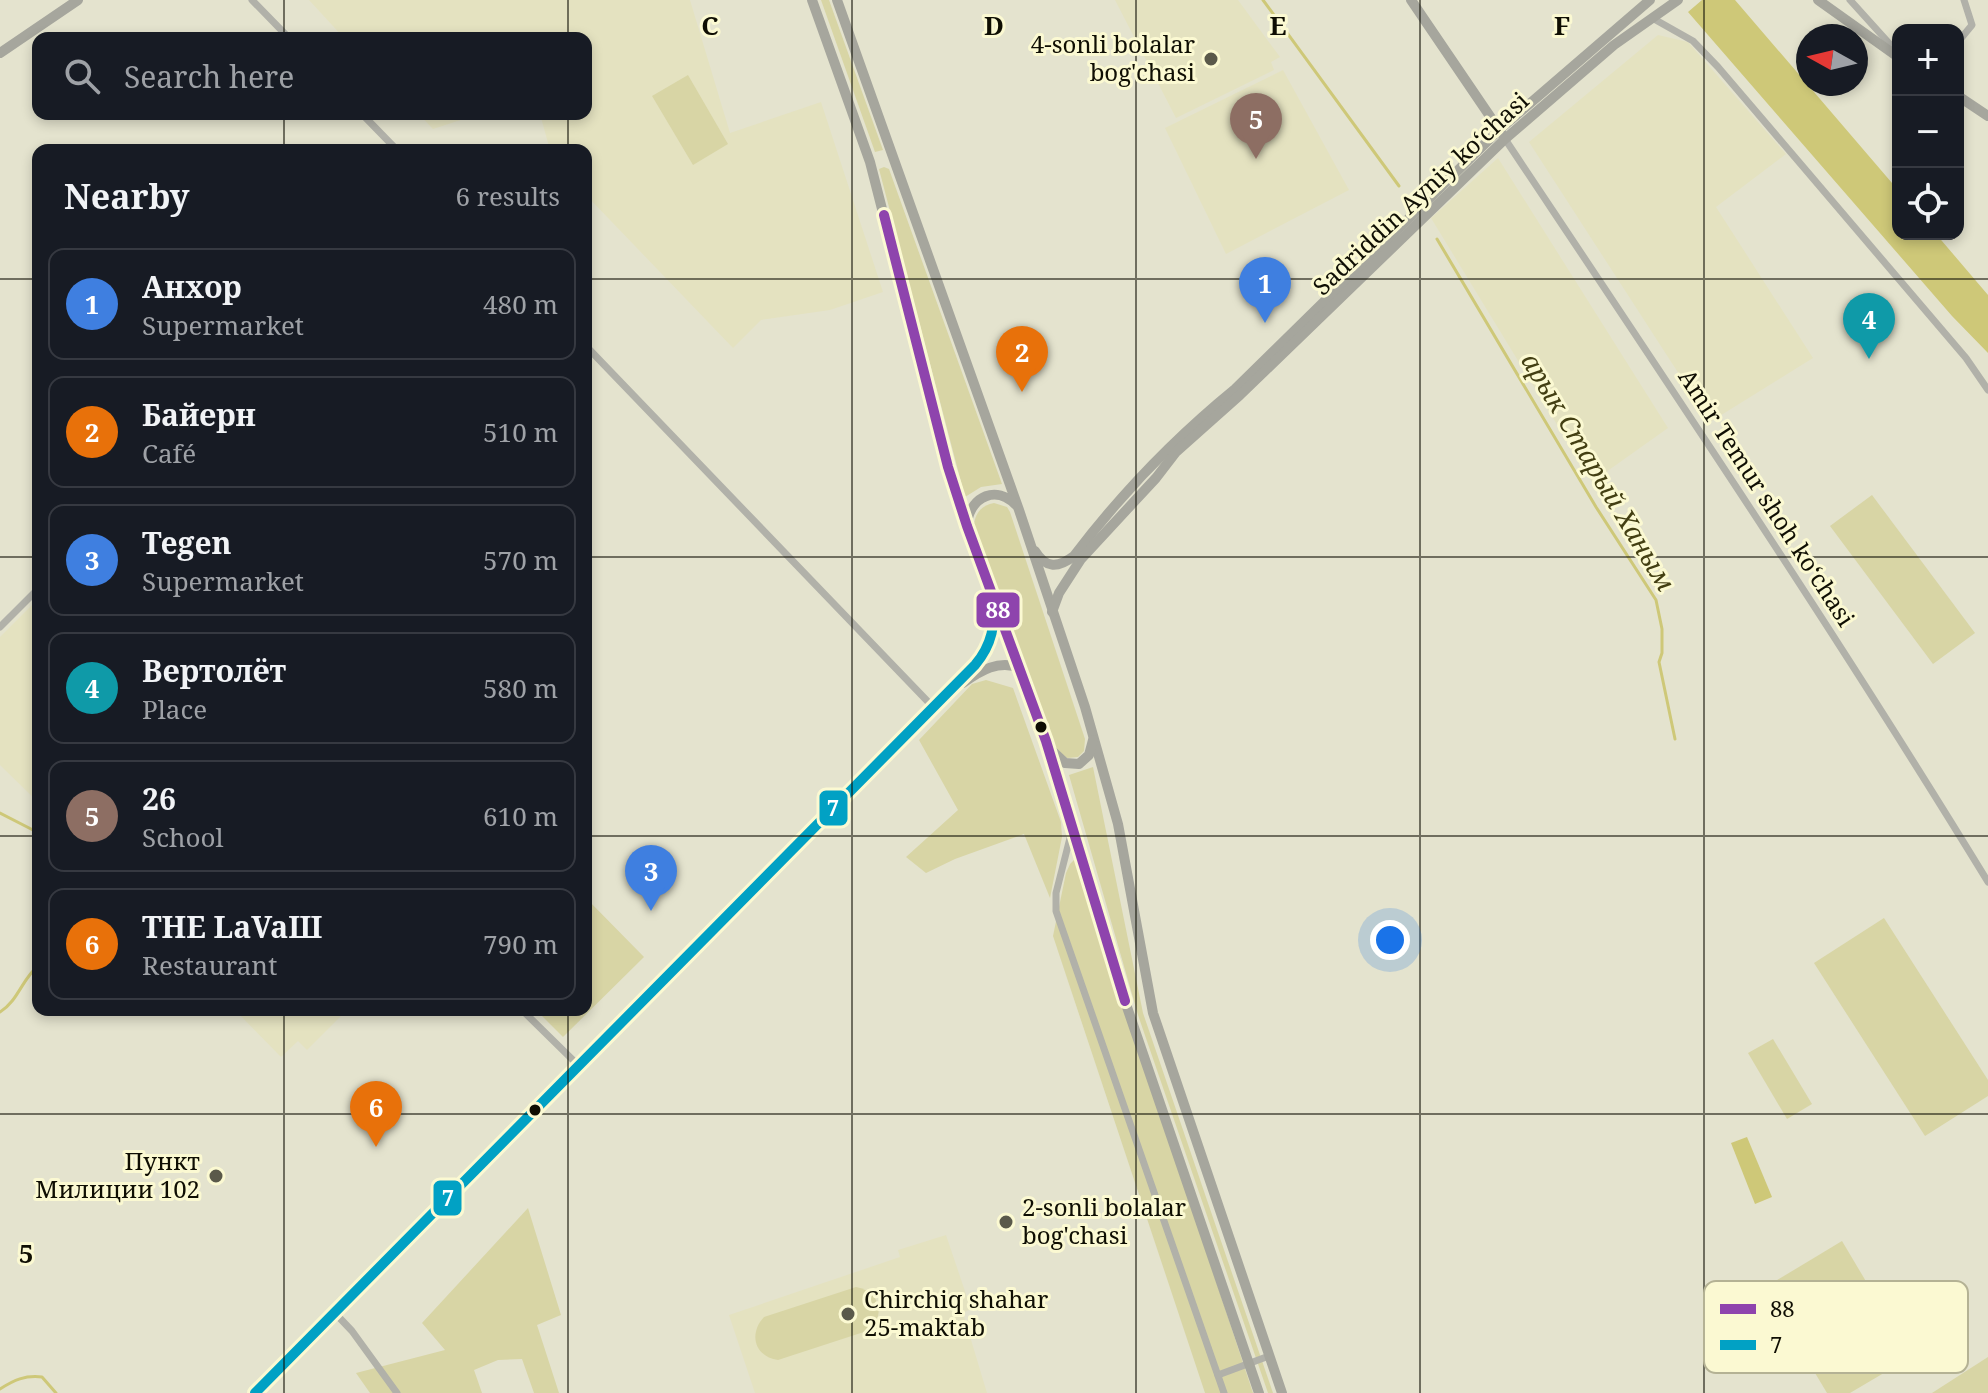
<!DOCTYPE html>
<meta charset="utf-8">
<style>
:root{--surface:#171b24;--page:#20242c;--text:#f1f3f6;--muted:#9ea1a6;--line:#363941;--accent:#adaea9}
body{margin:0;font-family:"Noto Serif",serif;background:var(--page);color:var(--text)}
.controls{position:absolute;right:24px;top:24px;display:grid;overflow:hidden;border-radius:16px;box-shadow:0 4px 12px #0003}
.controls button{width:72px;height:72px;display:grid;place-items:center;padding:0;border:0;border-bottom:2px solid var(--line);background:var(--surface);color:var(--text);font:40px sans-serif}
.compass{position:absolute;left:1796px;top:24px;width:72px;height:72px;border-radius:50%;background:var(--surface);box-shadow:0 4px 12px #0003;rotate:278deg}
.you{position:absolute;left:1390px;top:940px;width:28px;height:28px;margin:-20px;border:6px solid #fff;border-radius:50%;background:#1a73e8;box-shadow:0 0 0 12px #1a73e833}
.badge{display:grid;place-items:center;width:52px;height:52px;border-radius:50%;background:var(--accent);color:#fff;font-size:26px;font-weight:700}
.pin{position:absolute;translate:-50% -66px;filter:drop-shadow(0 2px 4px #0008)}
.pin::after{content:'';position:absolute;top:42px;width:28px;height:24px;background:inherit;clip-path:polygon(0 0,100% 0,50% 100%)}
.list{margin:0;padding:0;list-style:none}
h2{display:flex;justify-content:space-between;align-items:center;height:104px;margin:0;padding:0 32px;font-size:34px}
h2 small{font-size:26px;font-weight:400;color:var(--muted)}
.list li{display:grid;grid-template-columns:52px 1fr auto;gap:24px;align-items:center;box-sizing:border-box;height:112px;margin:0 16px 16px;padding:0 16px;border:2px solid var(--line);border-radius:16px}
.list b{display:block;font-size:30px;white-space:nowrap}
.list p{margin:0;font-size:26px;white-space:nowrap;color:var(--muted)}
.list em{font-size:26px;font-style:normal;color:var(--muted)}
.icon{flex:none;width:44px;height:44px;fill:none;stroke:currentColor;stroke-width:2;stroke-linecap:round;stroke-linejoin:round}
.map{position:relative;flex:none;width:1988px;height:1393px;overflow:hidden}
.search{position:absolute;background:var(--surface);box-shadow:0 4px 12px #0003;left:32px;top:32px;width:560px;height:88px;display:flex;align-items:center;gap:20px;box-sizing:border-box;padding:0 28px;border-radius:16px;color:var(--muted);font-size:30px}
.panel{position:absolute;background:var(--surface);box-shadow:0 4px 12px #0003;left:32px;top:144px;width:560px;height:872px;border-radius:16px}
.map>svg:first-child{display:block}
.built{fill:#e4e2c0}
.green{fill:#d8d5a5}
.water{fill:#cec878}
.lines{fill:none;stroke-linecap:round;stroke-linejoin:round}
.stream{stroke:#cec878;stroke-width:3}
.street{stroke:#b1b1a9;stroke-width:7}
.secondary{stroke:#a6a69d;stroke-width:10}
.bus-1-casing{stroke:#fbf9d2;stroke-width:16}
.bus-2-casing{stroke:#fbf9d2;stroke-width:16}
.bus-1{stroke:#8e44ad;stroke-width:10}
.bus-2{stroke:#01a1c4;stroke-width:10}
.grid{fill:none;stroke:#0f0e03;stroke-width:2;stroke-opacity:0.55}
.poi-dot{fill:#5a594a;stroke:#fbf9d2;stroke-width:3}
.bus-dot{fill:#0f0e03;stroke:#fbf9d2;stroke-width:3}
.labels{text-anchor:middle;stroke-width:6;stroke-linejoin:round;paint-order:stroke}
.poi-label{font-size:24px;fill:#0f0e03;stroke:#fbf9d2;text-anchor:end}
.street-label{font-size:24px;fill:#0f0e03;stroke:#fbf9d2}
.water-label{font-size:26px;font-style:italic;fill:#433f13;stroke:#fbf9d2}
.key{fill:#fbf9d2;stroke:#b4b294;stroke-width:2}
.key-label{font-size:22px;fill:#0f0e03}
.grid-label{font-size:26px;text-anchor:middle;font-weight:bold;fill:#0f0e03;stroke:#fbf9d2;stroke-width:6;stroke-linejoin:round;paint-order:stroke}
.line-badge{stroke:#fbf9d2;stroke-width:3}
.badge-label{font-size:22px;text-anchor:middle;font-weight:bold;fill:#fff}
</style>
<div class="map">
<svg width="1988" height="1393" viewBox="0 0 1988 1393">
<rect width="100%" height="100%" fill="#e4e3ce"/>
<g class="built">
<polygon points="309,0 690,0 730,133 821,102 883,292 830,310 761,320 733,348 586,195 586,150 550,150 540,114 586,114 586,38 344,38"/>
<polygon points="1115,0 1238,0 1280,57 1271,62 1274,70 1176,118"/>
<polygon points="1658,35 1688,42 1786,154 1716,207 1813,358 1710,422 1529,142"/>
<polygon points="1283,70 1349,190 1226,254 1165,128"/>
<polygon points="419,114 479,114 433,129"/>
<polygon points="1498,158 1668,428 1592,482 1431,218"/>
<polygon points="38,599 38,802 0,765 0,637"/>
<polygon points="235,1010 347,1010 307,1050 298,1041 281,1057"/>
<polygon points="946,1235 971,1309 963,1313 987,1393 755,1393 729,1315 900,1257 898,1250"/>
</g>
<g class="green">
<polygon points="821,0 829,0 883,150 875,152"/>
<polygon points="688,75 728,144 693,165 652,96"/>
<polygon points="884,167 889,169 1002,484 981,487 965,497 879,169"/>
<polygon points="1872,495 1975,633 1933,664 1830,526"/>
<path d="M994 503 1007 507 1010 512 1085 739 1084 751 1078 757 1067 758 1056 749 974 525C975 513 982 505 994 503Z"/>
<polygon points="986,680 1013,688 1061,822 1062,837 1050,898 1024,834 955,859 926,873 906,857 958,810 919,740 972,684"/>
<polygon points="1093,767 1143,1013 1273,1393 1268,1393 1138,1015 1069,775"/>
<polygon points="1076,858 1253,1393 1205,1393 1053,936 1066,873 1070,864"/>
<polygon points="586,898 644,957 563,1037 536,1010 586,1010"/>
<polygon points="1884,918 1988,1080 1988,1096 1925,1136 1814,963"/>
<polygon points="1773,1039 1812,1104 1787,1119 1748,1053"/>
<polygon points="528,1208 561,1315 537,1325 559,1393 534,1393 522,1359 498,1360 474,1370 482,1393 370,1393 356,1373 445,1350 422,1323"/>
<polygon points="1842,1241 1911,1357 1850,1393 1827,1393 1764,1288"/>
<path d="M856 1287C879 1291 886 1313 870 1330L778 1360C755 1357 748 1334 764 1317Z"/>
<polygon points="1988,1357 1988,1393 1932,1393"/>
</g>
<g class="water">
<polygon points="1702,0 1735,0 1898,190 1898,234 1936,234 1988,295 1988,353 1952,316 1688,12"/>
<polygon points="1747,1137 1772,1197 1755,1204 1731,1143"/>
</g>
<g class="lines">
<g class="stream">
<polyline points="1263,0 1399,186"/>
<polyline points="1437,239 1596,507 1656,600 1662,629 1662,653 1659,662 1675,739"/>
<polyline points="0,813 33,830 38,836"/>
<path d="M0 1012C18 1001 22 979 38 966"/>
<path d="M0 1389C14 1380 25 1375 42 1377L56 1393"/>
</g>
<g class="street">
<polyline points="252,0 289,38"/>
<polyline points="1850,0 1897,52"/>
<polyline points="1654,19 1693,41 1718,67 1966,358 1988,390"/>
<polyline points="1958,42 1972,25 1964,0"/>
<polyline points="362,114 397,150"/>
<path d="M1505 139C1669 385 1834 630 1988 882"/>
<polyline points="586,346 934,708"/>
<polyline points="0,627 38,589"/>
<polyline points="1072,830 1056,893 1056,911 1224,1393"/>
<polyline points="522,1010 578,1065"/>
<polyline points="334,1312 352,1331 397,1393"/>
<polyline points="1218,1375 1269,1356"/>
</g>
<g class="secondary">
<polyline points="812,0 870,162 948,467 967,526 1046,741 1115,972 1259,1393"/>
<polyline points="837,0 1019,510 1085,707 1118,824 1153,1013 1282,1393"/>
<polyline points="1411,0 1502,134"/>
<polyline points="1818,0 1898,57"/>
<polyline points="0,53 78,0"/>
<polyline points="1958,96 1988,116"/>
<path d="M967 522C972 496 996 485 1016 505"/>
<path d="M1035 551C1046 569 1058 568 1074 556 1121 494 1175 438 1235 389L1499 130 1650 0"/>
<polyline points="1052,612 1059,593 1081,559 1156,478 1176,452 1240,395 1505,139 1614,45 1678,0"/>
<path d="M963 683C980 671 999 659 1020 668"/>
<polyline points="1050,749 1065,763 1079,764 1089,755 1093,740"/>
<polyline points="255,1393 975,665 989,643 994,611"/>
</g>
<defs>
<polyline id="bus-1" points="884,215 948,467 967,526 1046,741 1125,1001"/>
<path id="bus-2" d="M255 1393 975 665C992 645 996 624 993 597"/>
</defs>
<use href="#bus-1" class="bus-1-casing"/>
<use href="#bus-2" class="bus-2-casing"/>
<use href="#bus-1" class="bus-1"/>
<use href="#bus-2" class="bus-2"/>
</g>
<path class="grid" d="M284 0V38M568 0V38M852 0V1393M1136 0V1393M1420 0V1393M1704 0V1393M284 114V150M568 114V150M0 279H38M586 279H1988M0 557H38M586 557H1988M0 836H38M586 836H1988M284 1010V1393M568 1010V1393M0 1114H1988"/>
<g class="poi-dot">
<circle cx="1211" cy="59" r="8"/>
<circle cx="216" cy="1176" r="8"/>
<circle cx="1006" cy="1222" r="8"/>
<circle cx="848" cy="1314" r="8"/>
</g>
<g class="bus-dot">
<circle cx="1041" cy="727" r="7"/>
<circle cx="535" cy="1110" r="7"/>
</g>
<g class="labels">
<g class="poi-label">
<text x="1195" y="53">4-sonli bolalar<tspan x="1195" dy="28">bog'chasi</tspan></text>
<text x="200" y="1170">Пункт<tspan x="200" dy="28">Милиции 102</tspan></text>
<text x="1022" y="1216" text-anchor="start">2-sonli bolalar<tspan x="1022" dy="28">bog'chasi</tspan></text>
<text x="864" y="1308" text-anchor="start">Chirchiq shahar<tspan x="864" dy="28">25-maktab</tspan></text>
</g>
<g class="street-label">
<text transform="translate(1421 194) rotate(-43)" y="8">Sadriddin Ayniy ko‘chasi</text>
<text transform="translate(1766 498) rotate(57)" y="8">Amir Temur shoh ko‘chasi</text>
</g>
<g class="water-label">
<text transform="translate(1598 472) rotate(59)" y="9">арык Старый Ханым</text>
</g>
</g>
<rect x="1704" y="1281" width="264" height="92" rx="12" class="key"/>
<rect x="1720" y="1304" width="36" height="10" fill="#8e44ad"/>
<rect x="1720" y="1340" width="36" height="10" fill="#01a1c4"/>
<g class="key-label">
<text x="1770" y="1317">88</text>
<text x="1770" y="1353">7</text>
</g>
<g class="grid-label">
<text x="710" y="35">C</text>
<text x="994" y="35">D</text>
<text x="1278" y="35">E</text>
<text x="1562" y="35">F</text>
<text x="26" y="1263">5</text>
</g>
<g class="line-badge">
<rect x="975" y="591" width="46" height="38" rx="8" fill="#8e44ad"/>
<rect x="818" y="789" width="31" height="38" rx="8" fill="#01a1c4"/>
<rect x="432" y="1179" width="31" height="38" rx="8" fill="#01a1c4"/>
</g>
<g class="badge-label">
<text x="998" y="618">88</text>
<text x="833" y="816">7</text>
<text x="448" y="1206">7</text>
</g>
</svg>
<div class="controls">
<button>+</button>
<button>−</button>
<button><svg class="icon" aria-label="locate" viewBox="0 0 24 24"><circle cx="12" cy="12" r="6"/><path d="M12 2v4M12 18v4M2 12h4M18 12h4"/></svg></button>
</div>
<svg class="compass" viewBox="-18 -18 36 36"><path d="M0-13l5 13h-10z" fill="#e53935"/><path d="M0 13l5-13h-10z" fill="#9ea1a6"/></svg>
<div class="you"></div>
<div class="pin badge" style="left:1265px;top:323px;background:#3f7fe0">1</div>
<div class="pin badge" style="left:1022px;top:392px;background:#e8710a">2</div>
<div class="pin badge" style="left:651px;top:911px;background:#3f7fe0">3</div>
<div class="pin badge" style="left:1869px;top:359px;background:#0f9aa8">4</div>
<div class="pin badge" style="left:1256px;top:159px;background:#8d6e63">5</div>
<div class="pin badge" style="left:376px;top:1147px;background:#e8710a">6</div>
<div class="search"><svg class="icon" aria-label="search" viewBox="0 0 24 24"><circle cx="10" cy="10" r="6"/><path d="M15 15l6 6"/></svg>Search here</div>
<section class="panel">
<h2>Nearby<small>6 results</small></h2>
<ul class="list">
<li><span class="badge" style="background:#3f7fe0">1</span><div><b>Анхор</b><p>Supermarket</p></div><em>480 m</em></li>
<li><span class="badge" style="background:#e8710a">2</span><div><b>Байерн</b><p>Café</p></div><em>510 m</em></li>
<li><span class="badge" style="background:#3f7fe0">3</span><div><b>Tegen</b><p>Supermarket</p></div><em>570 m</em></li>
<li><span class="badge" style="background:#0f9aa8">4</span><div><b>Вертолёт</b><p>Place</p></div><em>580 m</em></li>
<li><span class="badge" style="background:#8d6e63">5</span><div><b>26</b><p>School</p></div><em>610 m</em></li>
<li><span class="badge" style="background:#e8710a">6</span><div><b>THE LaVaШ</b><p>Restaurant</p></div><em>790 m</em></li>
</ul>
</section>
</div>
